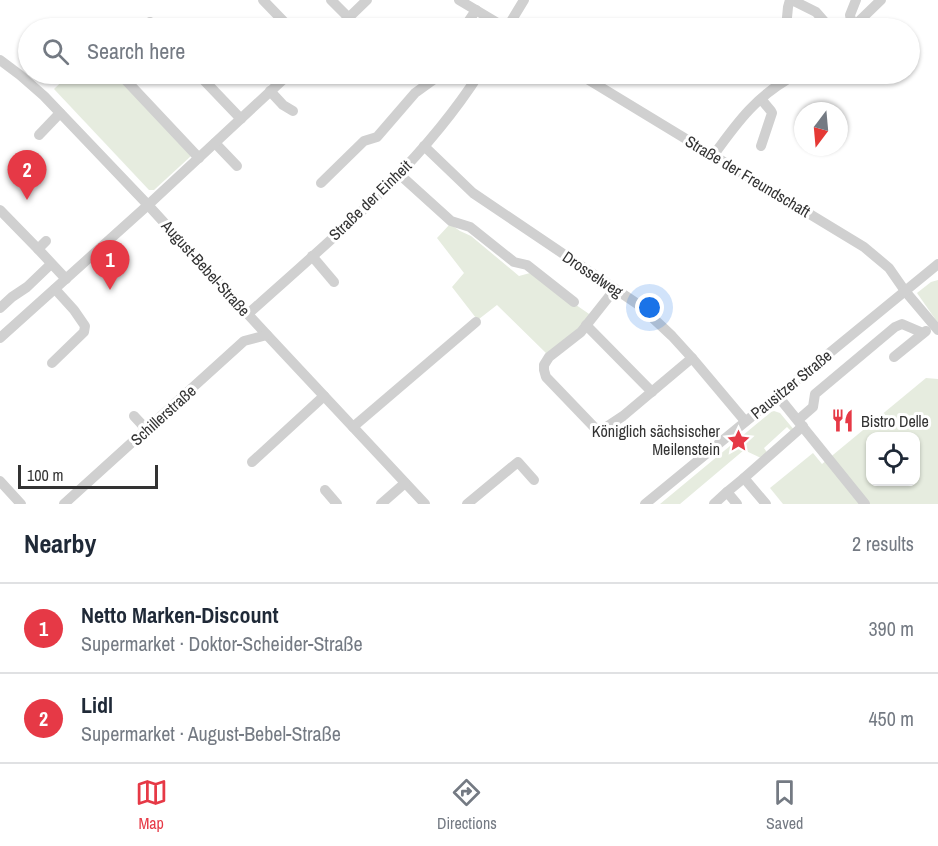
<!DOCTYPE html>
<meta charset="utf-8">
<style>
:root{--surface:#fff;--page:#f6f6f7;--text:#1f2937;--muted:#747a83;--line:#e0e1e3;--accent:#e63946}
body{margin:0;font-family:"Archivo Narrow",sans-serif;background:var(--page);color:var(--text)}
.controls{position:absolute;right:18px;bottom:18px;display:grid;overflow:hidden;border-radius:12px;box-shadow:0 2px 4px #0004}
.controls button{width:54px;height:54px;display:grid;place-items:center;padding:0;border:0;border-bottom:2px solid var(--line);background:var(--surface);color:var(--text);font:30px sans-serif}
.compass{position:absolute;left:794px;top:102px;width:54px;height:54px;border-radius:50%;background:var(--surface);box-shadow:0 2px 4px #0004;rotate:196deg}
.scale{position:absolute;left:18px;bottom:15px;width:140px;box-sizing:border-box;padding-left:6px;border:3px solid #333;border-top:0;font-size:16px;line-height:21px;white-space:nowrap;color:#333;-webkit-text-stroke:4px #fff;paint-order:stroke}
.you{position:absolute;left:650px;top:308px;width:21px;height:21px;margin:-15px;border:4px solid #fff;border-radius:50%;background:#1a73e8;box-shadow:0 0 0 9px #1a73e833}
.badge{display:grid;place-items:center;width:39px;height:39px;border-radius:50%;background:var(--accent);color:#fff;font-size:20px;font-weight:700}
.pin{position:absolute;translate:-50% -50px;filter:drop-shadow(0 2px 3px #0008)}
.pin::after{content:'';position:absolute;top:32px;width:21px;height:18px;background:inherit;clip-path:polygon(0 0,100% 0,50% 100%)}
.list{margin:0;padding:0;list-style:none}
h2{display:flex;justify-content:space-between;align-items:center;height:78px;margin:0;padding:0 24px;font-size:26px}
h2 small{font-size:20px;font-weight:400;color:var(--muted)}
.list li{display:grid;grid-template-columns:39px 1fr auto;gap:18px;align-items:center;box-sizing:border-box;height:90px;padding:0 24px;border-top:2px solid var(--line)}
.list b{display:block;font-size:22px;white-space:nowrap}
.list p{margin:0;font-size:20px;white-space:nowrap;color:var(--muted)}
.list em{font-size:20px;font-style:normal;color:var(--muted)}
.icon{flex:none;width:33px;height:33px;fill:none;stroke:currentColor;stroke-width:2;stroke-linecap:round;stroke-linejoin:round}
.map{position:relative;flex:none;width:938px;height:504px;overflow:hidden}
.search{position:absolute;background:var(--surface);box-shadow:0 2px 4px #0004;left:18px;right:18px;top:18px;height:66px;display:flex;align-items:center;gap:15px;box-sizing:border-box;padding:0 21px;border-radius:33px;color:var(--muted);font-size:22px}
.sheet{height:258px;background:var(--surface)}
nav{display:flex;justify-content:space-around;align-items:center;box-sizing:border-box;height:84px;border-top:2px solid var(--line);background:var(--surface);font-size:16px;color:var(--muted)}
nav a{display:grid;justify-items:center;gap:3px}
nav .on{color:var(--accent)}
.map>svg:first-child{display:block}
.green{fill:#e6ecdf;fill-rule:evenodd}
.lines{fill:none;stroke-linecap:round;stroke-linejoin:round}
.minor{stroke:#d0d0d0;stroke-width:10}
.labels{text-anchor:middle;stroke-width:6;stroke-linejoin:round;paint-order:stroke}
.street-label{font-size:16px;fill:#333;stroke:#fff}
.poi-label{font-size:16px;fill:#333;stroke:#fff;text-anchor:start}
</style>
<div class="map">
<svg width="938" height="504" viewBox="0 0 938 504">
<rect width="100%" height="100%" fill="#fff"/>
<g class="green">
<polygon points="70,74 115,74 191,156 154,190 149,190 54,89"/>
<polygon points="450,224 460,231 471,236 519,276 530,273 592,316 548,355 497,305 479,319 476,318 452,287 464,273 437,238"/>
<polygon points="938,280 938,323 917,293 931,282"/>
<path d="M926 378 938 379V504H783L770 488 813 453 822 464ZM870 436H916V482H870Z"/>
<polygon points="774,411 780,413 795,431 792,432 787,427 764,448 768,454 761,458 744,450 680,504 660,504 771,412"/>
</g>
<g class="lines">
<g class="minor">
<polyline points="263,0 290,28"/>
<polyline points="331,0 349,18"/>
<polyline points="459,0 506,28"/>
<polyline points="792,0 816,12 830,28"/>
<polyline points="856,0 850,15 851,20 856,24"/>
<polyline points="150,22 156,28"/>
<polyline points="338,28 367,0"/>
<polyline points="464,28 476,10"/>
<polyline points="507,28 524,0"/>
<polyline points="786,28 788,7 790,0"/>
<polyline points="852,28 881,0"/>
<polyline points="0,60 20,75 44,96 148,205 267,335 425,504"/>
<polyline points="120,74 199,158"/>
<polyline points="198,74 241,119"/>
<polyline points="579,74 864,247 889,268 905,291 938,330"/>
<polyline points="270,91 283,105 293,111"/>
<polyline points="761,99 771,111 772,113 761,146"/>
<polyline points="39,135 60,113"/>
<polyline points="215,143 237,166"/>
<polyline points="424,146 473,193 639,305 672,336 692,358 745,421"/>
<path d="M713 156C738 121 758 94 797 74"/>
<polyline points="399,174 451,221 470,227 514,262 527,265 574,302"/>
<polyline points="321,183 364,141 377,137 415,93 433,80 437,74"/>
<polyline points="0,210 38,249"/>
<polyline points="46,241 38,249 66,279"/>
<polyline points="312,256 334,282"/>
<polyline points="615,289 581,332 549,357 544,365 544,370 546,377 594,427 602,430 623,416 692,358"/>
<polyline points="0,308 12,297 27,287 51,264"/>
<path d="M248 314C330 240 419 168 479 74"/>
<polyline points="586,325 652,392"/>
<polyline points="0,338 148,205 289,74"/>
<polyline points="894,357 926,331"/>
<polyline points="52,363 84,332 85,326 74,310 55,289"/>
<polyline points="777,395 865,504"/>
<polyline points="134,416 147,430"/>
<polyline points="798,420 813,407 815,394 895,327 902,324 923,333"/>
<polyline points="353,427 476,322"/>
<polyline points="252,462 324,396"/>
<polyline points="0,481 21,504"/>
<polyline points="325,490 337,504"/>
<polyline points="64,504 244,341 267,335"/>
<polyline points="381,504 405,483"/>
<polyline points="467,504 518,462 534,480"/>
<polyline points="645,504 938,264"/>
<polyline points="714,504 727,492"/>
<polyline points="737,504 727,492 744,478"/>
<polyline points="766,504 744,478 803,426"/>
</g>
</g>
<defs>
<symbol id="restaurant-bare" viewBox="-9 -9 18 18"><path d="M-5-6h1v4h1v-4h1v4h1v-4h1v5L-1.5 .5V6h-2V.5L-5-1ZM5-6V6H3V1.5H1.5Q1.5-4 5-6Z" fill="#e63946" stroke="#fff" stroke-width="2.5" paint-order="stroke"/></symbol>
<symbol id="sight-bare" viewBox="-9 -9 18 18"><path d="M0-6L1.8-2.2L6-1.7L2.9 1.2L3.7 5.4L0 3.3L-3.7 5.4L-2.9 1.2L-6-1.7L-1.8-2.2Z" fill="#e63946" stroke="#fff" stroke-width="2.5" paint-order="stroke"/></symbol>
</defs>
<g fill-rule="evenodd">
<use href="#restaurant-bare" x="826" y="404" width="33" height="33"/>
<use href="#sight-bare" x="722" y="424" width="33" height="33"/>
</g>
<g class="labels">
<g class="street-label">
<text transform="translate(748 176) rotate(31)" y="6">Straße der Freundschaft</text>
<text transform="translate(370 200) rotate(-44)" y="6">Straße der Einheit</text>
<text transform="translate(206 268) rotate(48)" y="6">August-Bebel-Straße</text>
<text transform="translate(593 274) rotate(34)" y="6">Drosselweg</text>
<text transform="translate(791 384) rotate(-39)" y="6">Pausitzer Straße</text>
<text transform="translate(163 415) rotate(-42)" y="6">Schillerstraße</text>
</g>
<g class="poi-label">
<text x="861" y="427">Bistro Delle</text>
<text x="720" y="437" text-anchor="end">Königlich sächsischer<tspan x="720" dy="18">Meilenstein</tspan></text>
</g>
</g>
</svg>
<div class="controls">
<button><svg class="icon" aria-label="locate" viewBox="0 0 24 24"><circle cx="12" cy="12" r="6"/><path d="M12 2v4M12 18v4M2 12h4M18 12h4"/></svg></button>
</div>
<svg class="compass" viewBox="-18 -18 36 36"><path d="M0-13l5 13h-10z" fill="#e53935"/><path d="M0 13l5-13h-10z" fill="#747a83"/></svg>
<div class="scale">100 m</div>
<div class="you"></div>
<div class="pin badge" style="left:110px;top:290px">1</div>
<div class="pin badge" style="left:27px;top:200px">2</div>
<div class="search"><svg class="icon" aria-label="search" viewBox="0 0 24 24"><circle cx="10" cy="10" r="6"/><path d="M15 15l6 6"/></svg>Search here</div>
</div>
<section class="sheet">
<h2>Nearby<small>2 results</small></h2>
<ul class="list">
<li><span class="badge">1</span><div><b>Netto Marken-Discount</b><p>Supermarket · Doktor-Scheider-Straße</p></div><em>390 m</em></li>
<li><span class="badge">2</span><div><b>Lidl</b><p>Supermarket · August-Bebel-Straße</p></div><em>450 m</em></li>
</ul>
</section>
<nav>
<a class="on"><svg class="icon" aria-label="map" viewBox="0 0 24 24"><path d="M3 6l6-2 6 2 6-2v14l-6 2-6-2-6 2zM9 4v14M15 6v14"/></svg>Map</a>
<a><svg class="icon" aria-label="directions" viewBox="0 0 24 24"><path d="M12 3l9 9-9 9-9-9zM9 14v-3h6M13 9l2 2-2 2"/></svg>Directions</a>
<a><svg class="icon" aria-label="saved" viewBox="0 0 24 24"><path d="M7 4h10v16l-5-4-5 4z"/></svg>Saved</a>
</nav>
